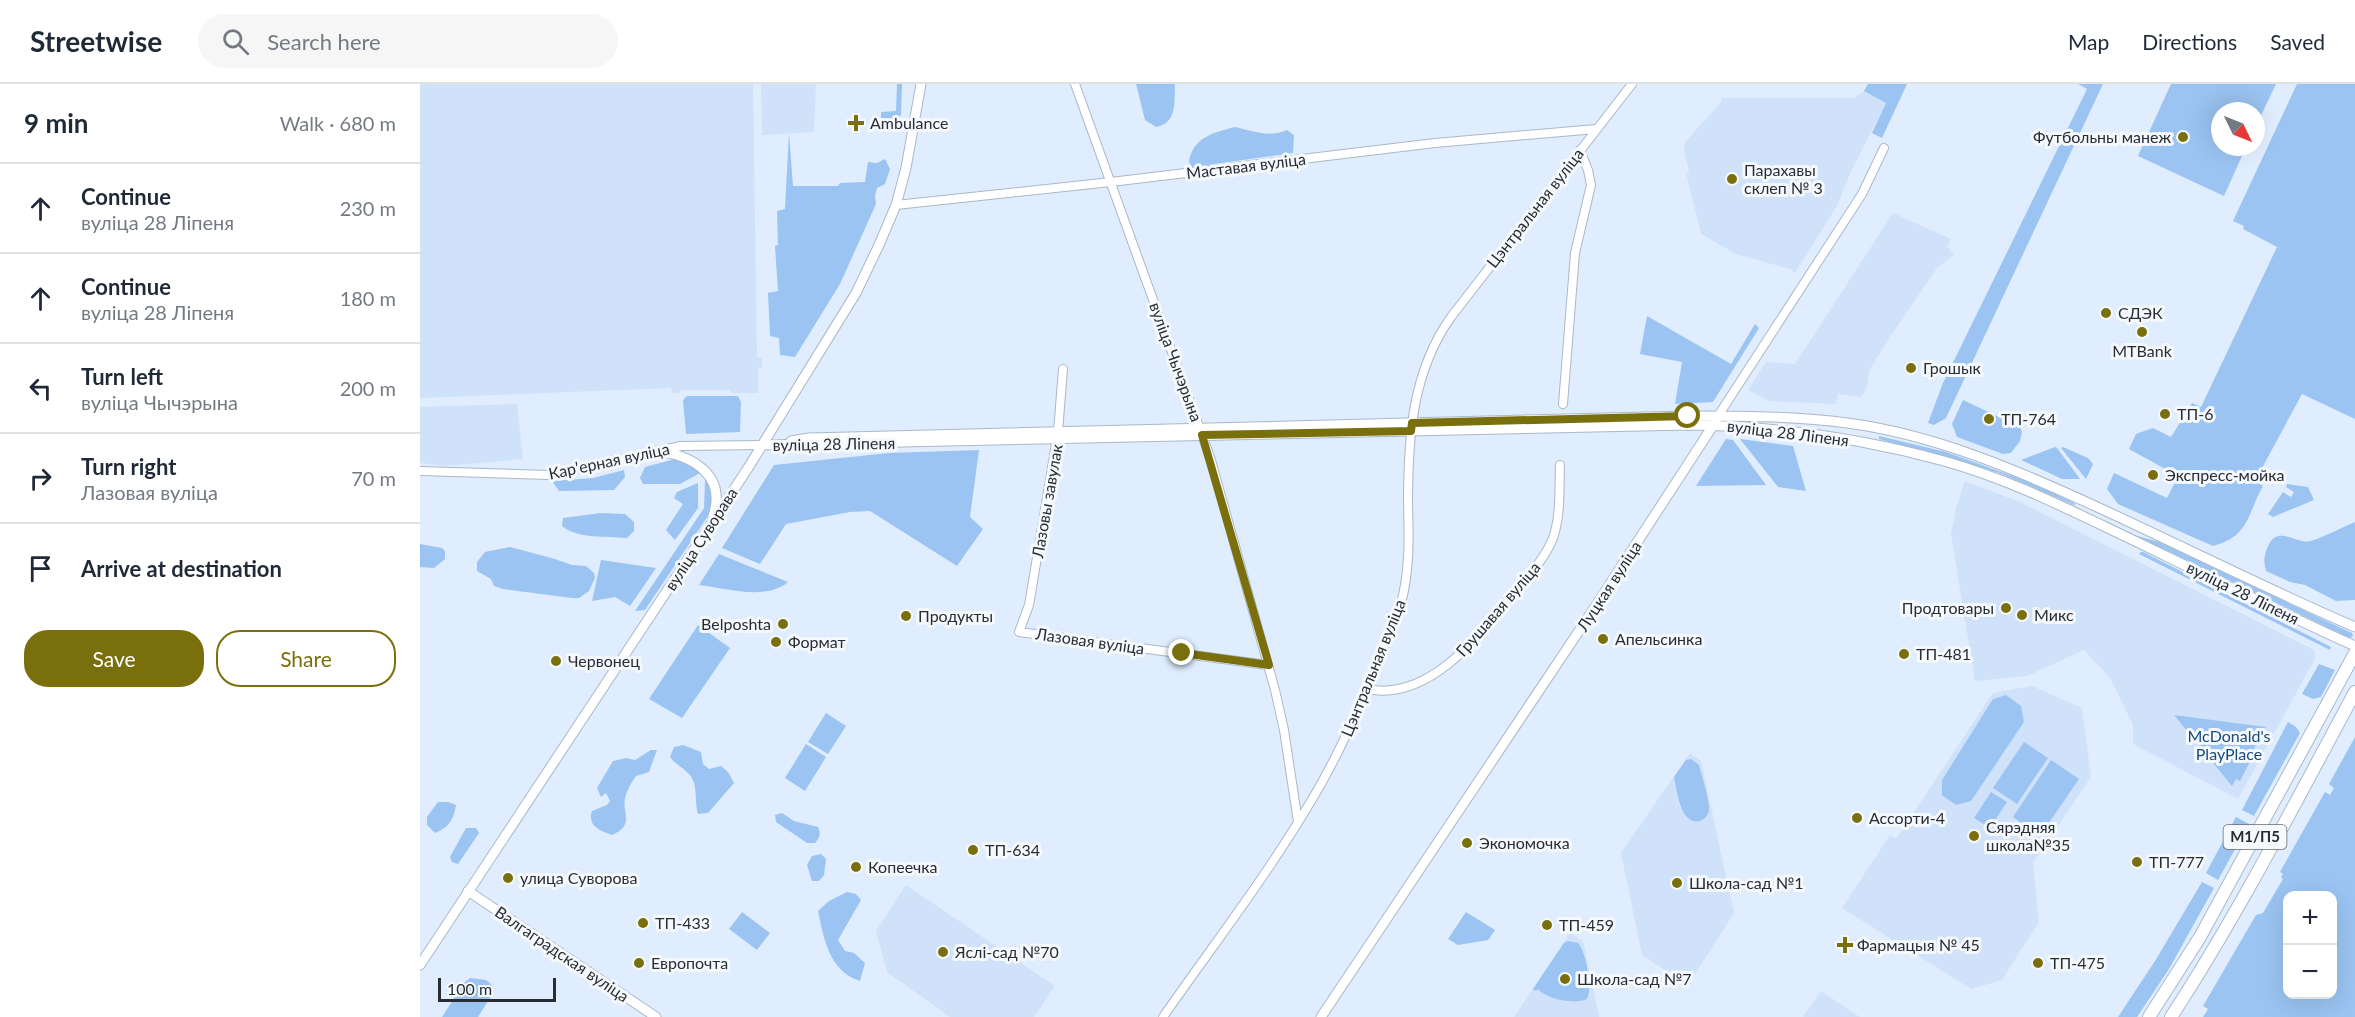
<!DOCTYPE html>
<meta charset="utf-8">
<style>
:root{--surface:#fff;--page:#f6f6f7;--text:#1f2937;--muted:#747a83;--line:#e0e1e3;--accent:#7a6f0d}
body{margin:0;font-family:Lato,sans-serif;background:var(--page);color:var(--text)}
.controls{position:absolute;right:18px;bottom:18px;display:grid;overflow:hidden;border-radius:12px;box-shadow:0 6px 24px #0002}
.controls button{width:54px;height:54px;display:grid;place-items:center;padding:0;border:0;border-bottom:2px solid var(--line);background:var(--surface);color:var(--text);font:30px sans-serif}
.compass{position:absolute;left:1791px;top:18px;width:54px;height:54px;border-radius:50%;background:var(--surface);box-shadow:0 6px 24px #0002;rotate:133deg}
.scale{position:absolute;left:18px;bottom:15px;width:118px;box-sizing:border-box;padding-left:6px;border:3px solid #272d33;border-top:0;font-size:16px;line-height:21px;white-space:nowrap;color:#272d33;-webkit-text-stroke:4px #f6f9fc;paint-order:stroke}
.stop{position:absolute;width:18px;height:18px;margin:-14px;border:4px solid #7a6f0d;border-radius:50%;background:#fff}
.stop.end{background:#7a6f0d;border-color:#fff;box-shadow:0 2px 6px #0008}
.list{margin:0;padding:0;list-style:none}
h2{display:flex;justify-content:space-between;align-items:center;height:78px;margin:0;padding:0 24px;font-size:26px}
h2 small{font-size:20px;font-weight:400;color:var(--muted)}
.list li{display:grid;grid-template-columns:39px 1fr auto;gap:18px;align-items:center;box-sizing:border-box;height:90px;padding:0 24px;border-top:2px solid var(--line)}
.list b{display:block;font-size:22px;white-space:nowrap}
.list p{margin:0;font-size:20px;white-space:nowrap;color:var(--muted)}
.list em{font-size:20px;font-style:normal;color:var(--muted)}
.actions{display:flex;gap:12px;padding:18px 24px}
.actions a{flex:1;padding:14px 0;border:2px solid var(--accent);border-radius:24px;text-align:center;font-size:21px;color:var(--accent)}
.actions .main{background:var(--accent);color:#fff}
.icon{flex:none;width:33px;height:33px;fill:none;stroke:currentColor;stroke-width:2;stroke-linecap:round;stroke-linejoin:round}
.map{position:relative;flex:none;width:1935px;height:933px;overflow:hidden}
header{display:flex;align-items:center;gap:36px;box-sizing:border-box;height:84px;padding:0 30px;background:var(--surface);border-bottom:2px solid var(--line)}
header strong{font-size:28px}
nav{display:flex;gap:33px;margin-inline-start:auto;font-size:21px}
.search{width:420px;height:54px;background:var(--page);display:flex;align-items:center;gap:15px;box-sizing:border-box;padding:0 21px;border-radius:33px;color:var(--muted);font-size:22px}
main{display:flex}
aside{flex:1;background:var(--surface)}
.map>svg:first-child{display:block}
.built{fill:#d0e2f9}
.green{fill:#9bc4f2;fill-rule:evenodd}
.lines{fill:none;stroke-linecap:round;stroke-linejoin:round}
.minor-casing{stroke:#aab8c8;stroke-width:10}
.major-casing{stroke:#aab8c8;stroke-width:11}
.highway-casing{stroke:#aab8c8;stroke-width:14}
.minor{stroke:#fff;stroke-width:8}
.major{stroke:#fff;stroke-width:9}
.highway{stroke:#fff;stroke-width:12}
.route{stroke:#7a6f0d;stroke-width:8}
.poi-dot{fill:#7a6f0d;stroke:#f6f9fc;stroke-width:2}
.labels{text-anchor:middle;stroke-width:6;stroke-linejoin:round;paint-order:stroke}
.shield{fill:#f6f9fc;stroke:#656a6f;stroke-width:1.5}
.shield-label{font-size:15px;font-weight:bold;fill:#272d33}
.poi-label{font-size:16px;fill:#272d33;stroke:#f6f9fc;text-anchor:start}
.street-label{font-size:16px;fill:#272d33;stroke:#f6f9fc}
.park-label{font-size:16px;fill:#174a7e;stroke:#f6f9fc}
</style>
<header>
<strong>Streetwise</strong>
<div class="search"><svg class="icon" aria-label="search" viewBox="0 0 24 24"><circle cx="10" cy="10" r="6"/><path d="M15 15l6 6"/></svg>Search here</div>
<nav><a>Map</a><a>Directions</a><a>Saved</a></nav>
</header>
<main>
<aside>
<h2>9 min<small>Walk · 680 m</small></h2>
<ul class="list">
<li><svg class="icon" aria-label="ahead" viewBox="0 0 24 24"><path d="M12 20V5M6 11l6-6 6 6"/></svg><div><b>Continue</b><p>вуліца 28 Ліпеня</p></div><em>230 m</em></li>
<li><svg class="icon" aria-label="ahead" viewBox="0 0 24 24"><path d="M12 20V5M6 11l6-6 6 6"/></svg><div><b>Continue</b><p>вуліца 28 Ліпеня</p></div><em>180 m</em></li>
<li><svg class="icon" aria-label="left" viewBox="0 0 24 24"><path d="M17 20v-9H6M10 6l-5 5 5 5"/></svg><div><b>Turn left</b><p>вуліца Чычэрына</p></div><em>200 m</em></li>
<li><svg class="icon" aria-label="right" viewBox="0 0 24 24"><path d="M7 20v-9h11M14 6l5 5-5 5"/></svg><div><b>Turn right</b><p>Лазовая вуліца</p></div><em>70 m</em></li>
<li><svg class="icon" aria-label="arrive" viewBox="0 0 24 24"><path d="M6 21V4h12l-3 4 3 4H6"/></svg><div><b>Arrive at destination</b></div></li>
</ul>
<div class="actions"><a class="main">Save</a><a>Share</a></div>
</aside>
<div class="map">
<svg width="1935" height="933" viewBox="0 0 1935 933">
<rect width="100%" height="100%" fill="#dfedfe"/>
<g class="built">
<polygon points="0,0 333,0 337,273 342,274 342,283 338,284 338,309 311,309 310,306 261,306 260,309 252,309 251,304 0,314"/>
<polygon points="341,0 396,0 394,48 342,51"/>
<polygon points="1444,7 1466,19 1432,85 1417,122 1375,189 1370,185 1316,170 1281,150 1266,89 1269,87 1264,66 1265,58 1302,17 1301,14 1434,14"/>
<polygon points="1473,129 1531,155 1527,162 1534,171 1517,184 1470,253 1449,287 1447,303 1441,313 1418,310 1416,320 1349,317 1328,306 1346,278 1375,280"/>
<polygon points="97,320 103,375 24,382 0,379 0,323"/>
<polygon points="1545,397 1600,418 1894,566 1896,573 1818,715 1713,660 1713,641 1690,594 1664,566 1607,592 1555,597 1531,450 1536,424"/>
<polygon points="1612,602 1662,624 1671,693 1613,779 1619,838 1582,896 1551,905 1422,824 1470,751 1476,755 1573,609"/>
<polygon points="1270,669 1281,677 1314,829 1268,901 1222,871 1201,769"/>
<polygon points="486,801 635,902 614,933 530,933 467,888 456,847"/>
<polygon points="1150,849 1163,857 1179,933 1094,933"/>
<polygon points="1401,907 1440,933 1383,933"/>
</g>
<g class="green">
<polygon points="477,0 482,0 481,31 468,45 461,41 461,28 476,27"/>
<path d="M716 0H755C754 17 758 39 736 43L725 36Z"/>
<polygon points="1448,0 1487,0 1462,54 1452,49 1466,19 1444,7"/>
<polygon points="1658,0 1683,0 1526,334 1514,341 1508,339 1523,299 1667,5"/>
<polygon points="1751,0 1856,0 1836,42 1836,27 1800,27 1800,63 1826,63 1804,112 1718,72"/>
<path d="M1877 0H1935V335L1882 310 1835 397 1843 402C1827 430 1830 452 1793 462L1698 420 1687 405 1694 389 1747 414 1758 392 1709 365 1716 350 1733 344 1751 353 1772 319 1781 323 1857 163 1823 145 1824 142 1813 137Z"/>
<path d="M815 43C833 47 849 54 867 46L874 51 873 69 772 83 769 78C773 53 793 49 815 43Z"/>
<polygon points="369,49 373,102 418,102 420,99 445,98 448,78 457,79 465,75 470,85 465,100 457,104 455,112 456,120 420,200 375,273 360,271 359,254 350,252 348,209 358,207 355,162 358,161 357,127 365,125"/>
<polygon points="1227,232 1311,280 1335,240 1339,244 1293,318 1255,320 1262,278 1220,270"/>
<polygon points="267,312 318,312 321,318 320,348 266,350 263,316"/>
<polygon points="1543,316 1600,343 1602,348 1600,357 1591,369 1583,370 1537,353 1532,340"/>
<polygon points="1459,352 1526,368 1620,402 1656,420 1654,421 1579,389 1459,355"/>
<polygon points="1306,355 1313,356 1346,401 1276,402"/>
<polygon points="1320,355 1373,362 1386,407 1358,403"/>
<polygon points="1635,363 1637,364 1660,395 1642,395 1601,376"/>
<polygon points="1643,363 1668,374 1673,380 1666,395 1641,364"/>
<polygon points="559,366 550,433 563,445 537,482 450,427 430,428 366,440 340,480 302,464 354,381 469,369"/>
<polygon points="255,375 263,376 280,389 260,400 223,400 220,394 225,383"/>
<polygon points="204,386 205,393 194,406 139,407 132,397 173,394"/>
<path d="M288 395C294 406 293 420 288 432L225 526 215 527 284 424 285 396Z"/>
<polygon points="278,399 278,424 255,456 246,446 263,420 254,414 257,408"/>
<polygon points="1867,400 1888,403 1894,416 1853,433 1848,430 1863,408 1871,413 1874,408 1866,403"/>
<path d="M181 429 205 430 214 438V447L207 454C187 452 157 455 142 442L143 434Z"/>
<polygon points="1679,434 1717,452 1739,458 1932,549 1933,552 1930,554 1739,463 1716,455 1677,435"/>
<path d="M1935 438V516L1916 517 1885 501 1870 498 1846 487C1843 476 1844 471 1849 460 1859 441 1877 461 1891 457 1906 452 1921 444 1935 438Z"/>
<polygon points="0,460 22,464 25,467 25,475 14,484 0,483"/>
<polygon points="90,463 135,475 152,481 166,482 174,489 175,494 169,507 159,514 152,514 83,505 74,502 71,495 57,487 57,478 65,468"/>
<polygon points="1721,468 1723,468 1911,563 1910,566 1719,470"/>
<path d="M299 470 368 498C346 517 305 504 279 501Z"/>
<polygon points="181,476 236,484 210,522 195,513 172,517"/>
<polygon points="278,541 310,564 262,634 229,615"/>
<polygon points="1899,580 1915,586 1901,613 1893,615 1882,610"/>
<polygon points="1586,611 1601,622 1604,638 1551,717 1536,721 1522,711 1522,696 1573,615"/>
<polygon points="406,629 426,642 408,670 388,658"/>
<polygon points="1754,631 1846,643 1832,668 1834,670 1820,697 1816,695 1812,702"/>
<polygon points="1868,638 1876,643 1880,649 1834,732 1822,726"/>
<path d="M1935 653V933H1783L1788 925 1783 922 1836 831 1843 829 1863 795 1861 793 1863 790 1860 788 1905 708 1910 711 1914 704 1909 700ZM1868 812H1912V910H1868Z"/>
<polygon points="1604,658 1628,674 1597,720 1573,704"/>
<polygon points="386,660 406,673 385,707 365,694"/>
<path d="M263 661 281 668 283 680 289 685 301 682 308 688 314 699 288 729 278 730C274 717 279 699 268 689 261 682 255 680 250 673L254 663Z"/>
<path d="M231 666H237L229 688 216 692C211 699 207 706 205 714 202 730 215 741 192 751 179 747 167 741 172 727L187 721 190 717 186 709 181 713 177 704 193 677 206 674 215 676Z"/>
<path d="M1271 675 1279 681C1282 693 1290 716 1289 727 1288 731 1284 736 1280 737 1260 742 1257 705 1254 693L1266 676Z"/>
<polygon points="1631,676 1659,695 1620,752 1593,733"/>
<polygon points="1571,708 1587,718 1570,744 1554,734"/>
<path d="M18 718H28L36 721C33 737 29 743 15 749L7 741V733Z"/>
<path d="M362 729 374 737 398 743C401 749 400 754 395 759H387L356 738 355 731Z"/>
<polygon points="1816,733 1829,740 1798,796 1786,789"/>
<polygon points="46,744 56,744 59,749 38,780 32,778 30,773"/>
<polygon points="401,770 406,775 404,791 399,797 392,797 387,781 392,772"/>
<polygon points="1782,798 1794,804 1749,885 1717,933 1698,933 1735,877"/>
<path d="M427 808 436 810 441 816 418 856 425 867 434 869 445 879 440 897C409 887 404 855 398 827L409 817Z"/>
<polygon points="322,828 350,849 337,866 309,845"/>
<polygon points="1046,828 1075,846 1068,856 1038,861 1028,855"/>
<path d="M1148 857 1158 859C1166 868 1173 905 1167 915 1155 921 1126 915 1118 905L1116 907 1113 905 1144 859Z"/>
<polygon points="50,894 66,896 71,900 73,909 58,933 22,933 44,899"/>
</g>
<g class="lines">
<defs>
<g id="minor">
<polyline points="655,0 791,376 855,606 864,646 878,738"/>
<polyline points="476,121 691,98 1015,59 1176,45"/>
<polyline points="643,285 638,348 609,521 599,548 848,581"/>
<polyline points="1143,320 1155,169 1171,101 1168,86 1160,66"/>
<polyline points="1298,332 1442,110 1464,64"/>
<polyline points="0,387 128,391 261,362 342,361"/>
<path d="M947 605C1009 618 1059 552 1093 510 1107 493 1125 475 1133 454 1141 432 1139 404 1140 381"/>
<path d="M743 933C794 860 849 789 894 712 918 672 937 629 955 586 963 565 973 544 980 523 990 489 989 454 988 419 988 353 992 288 1031 233L1212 0"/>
</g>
<g id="major">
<path d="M371 357 389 354 1268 332C1321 332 1374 332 1427 339 1513 350 1597 386 1675 422 1762 462 1847 505 1935 543"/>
<path d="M342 361 1268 341C1354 342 1441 354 1524 377 1592 396 1654 428 1717 458 1789 493 1862 529 1935 562"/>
<path d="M237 367C272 371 307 391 293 432"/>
<polyline points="48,807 236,933"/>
<polyline points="0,881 328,384 436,209 459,161 476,121 486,84 501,0"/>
<polyline points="901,933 1175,523 1296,337"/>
</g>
<g id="highway">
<polyline points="1729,933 1780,853 1935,569"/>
<path d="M1751 933C1819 829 1876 717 1935 608"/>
</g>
</defs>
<use href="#minor" class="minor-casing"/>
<use href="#major" class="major-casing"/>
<use href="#highway" class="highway-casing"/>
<use href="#minor" class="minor"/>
<use href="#major" class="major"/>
<use href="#highway" class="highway"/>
</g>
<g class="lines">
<polyline class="route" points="762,569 849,581 782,351 991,347 992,339 1268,332"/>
</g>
<g class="poi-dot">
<path d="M433 30h6v6h6v6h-6v6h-6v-6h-6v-6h6z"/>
<circle cx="1763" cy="53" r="6"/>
<circle cx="1312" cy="95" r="6"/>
<circle cx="1686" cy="229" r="6"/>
<circle cx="1722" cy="248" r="6"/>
<circle cx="1491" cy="284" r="6"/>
<circle cx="1745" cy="330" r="6"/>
<circle cx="1569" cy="335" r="6"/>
<circle cx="1733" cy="391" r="6"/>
<circle cx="1586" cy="524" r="6"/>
<circle cx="1602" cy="531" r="6"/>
<circle cx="486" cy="532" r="6"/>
<circle cx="363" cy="540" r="6"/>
<circle cx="1183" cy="555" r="6"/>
<circle cx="356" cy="558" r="6"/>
<circle cx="1484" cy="570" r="6"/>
<circle cx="136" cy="577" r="6"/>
<circle cx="1437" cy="734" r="6"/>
<circle cx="1554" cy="752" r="6"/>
<circle cx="1047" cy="759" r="6"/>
<circle cx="553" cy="766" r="6"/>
<circle cx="1717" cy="778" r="6"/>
<circle cx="436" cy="783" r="6"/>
<circle cx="88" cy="794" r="6"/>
<circle cx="1257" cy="799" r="6"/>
<circle cx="223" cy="839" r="6"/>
<circle cx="1127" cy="841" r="6"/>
<path d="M1422 852h6v6h6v6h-6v6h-6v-6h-6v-6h6z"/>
<circle cx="523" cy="868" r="6"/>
<circle cx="219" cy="879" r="6"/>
<circle cx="1618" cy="879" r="6"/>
<circle cx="1145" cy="895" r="6"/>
</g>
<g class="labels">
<rect class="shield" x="1803.5" y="741" width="63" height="24" rx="4.5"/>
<g class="shield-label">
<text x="1835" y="758">М1/П5</text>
</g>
<g class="poi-label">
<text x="450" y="45">Ambulance</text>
<text x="1751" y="59" text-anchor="end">Футбольны манеж</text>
<text x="1324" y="92">Парахавы<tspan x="1324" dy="18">склеп № 3</tspan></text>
<text x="1698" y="235">СДЭК</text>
<text x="1722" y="273" text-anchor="middle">MTBank</text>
<text x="1503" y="290">Грошык</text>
<text x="1757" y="336">ТП-6</text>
<text x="1581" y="341">ТП-764</text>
<text x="1745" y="397">Экспресс-мойка</text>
<text x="1574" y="530" text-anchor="end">Продтовары</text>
<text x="1614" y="537">Микс</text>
<text x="498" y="538">Продукты</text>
<text x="351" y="546" text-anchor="end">Belposhta</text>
<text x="1195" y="561">Апельсинка</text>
<text x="368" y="564">Формат</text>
<text x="1496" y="576">ТП-481</text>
<text x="148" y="583">Червонец</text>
<text x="1449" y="740">Ассорти-4</text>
<text x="1566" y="749">Сярэдняя<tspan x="1566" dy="18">школа№35</tspan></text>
<text x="1059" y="765">Экономочка</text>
<text x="565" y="772">ТП-634</text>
<text x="1729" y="784">ТП-777</text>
<text x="448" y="789">Копеечка</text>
<text x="100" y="800">улица Суворова</text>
<text x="1269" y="805">Школа-сад №1</text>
<text x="235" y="845">ТП-433</text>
<text x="1139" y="847">ТП-459</text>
<text x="1437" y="867">Фармацыя № 45</text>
<text x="535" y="874">Яслі-сад №70</text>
<text x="231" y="885">Европочта</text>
<text x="1630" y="885">ТП-475</text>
<text x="1157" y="901">Школа-сад №7</text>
</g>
<g class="street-label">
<text transform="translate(826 82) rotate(-7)" y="6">Маставая вуліца</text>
<text transform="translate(1115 124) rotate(-52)" y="6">Цэнтральная вуліца</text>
<text transform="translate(756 278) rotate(70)" y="6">вуліца Чычэрына</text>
<text transform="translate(1368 349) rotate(7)" y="6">вуліца 28 Ліпеня</text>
<text transform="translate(414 360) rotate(-1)" y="6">вуліца 28 Ліпеня</text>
<text transform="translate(189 377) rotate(-12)" y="6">Карʼерная вуліца</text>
<text transform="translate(627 417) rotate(-80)" y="6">Лазовы завулак</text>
<text transform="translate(281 455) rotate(-57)" y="6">вуліца Суворава</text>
<text transform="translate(1189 502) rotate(-57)" y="6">Луцкая вуліца</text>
<text transform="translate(1823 509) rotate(26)" y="6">вуліца 28 Ліпеня</text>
<text transform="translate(1078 525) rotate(-49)" y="6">Грушавая вуліца</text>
<text transform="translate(670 557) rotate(8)" y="6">Лазовая вуліца</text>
<text transform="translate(953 584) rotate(-68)" y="6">Цэнтральная вуліца</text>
<text transform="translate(142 870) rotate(34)" y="6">Валгаградская вуліца</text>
</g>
<g class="park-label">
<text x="1809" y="658">McDonald's<tspan x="1809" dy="18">PlayPlace</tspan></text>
</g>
</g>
</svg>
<div class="controls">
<button>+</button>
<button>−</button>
</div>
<svg class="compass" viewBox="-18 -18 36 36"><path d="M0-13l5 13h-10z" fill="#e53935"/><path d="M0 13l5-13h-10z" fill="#747a83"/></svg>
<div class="scale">100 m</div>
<div class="stop" style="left:1268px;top:332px"></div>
<div class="stop end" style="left:762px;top:569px"></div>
</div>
</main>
